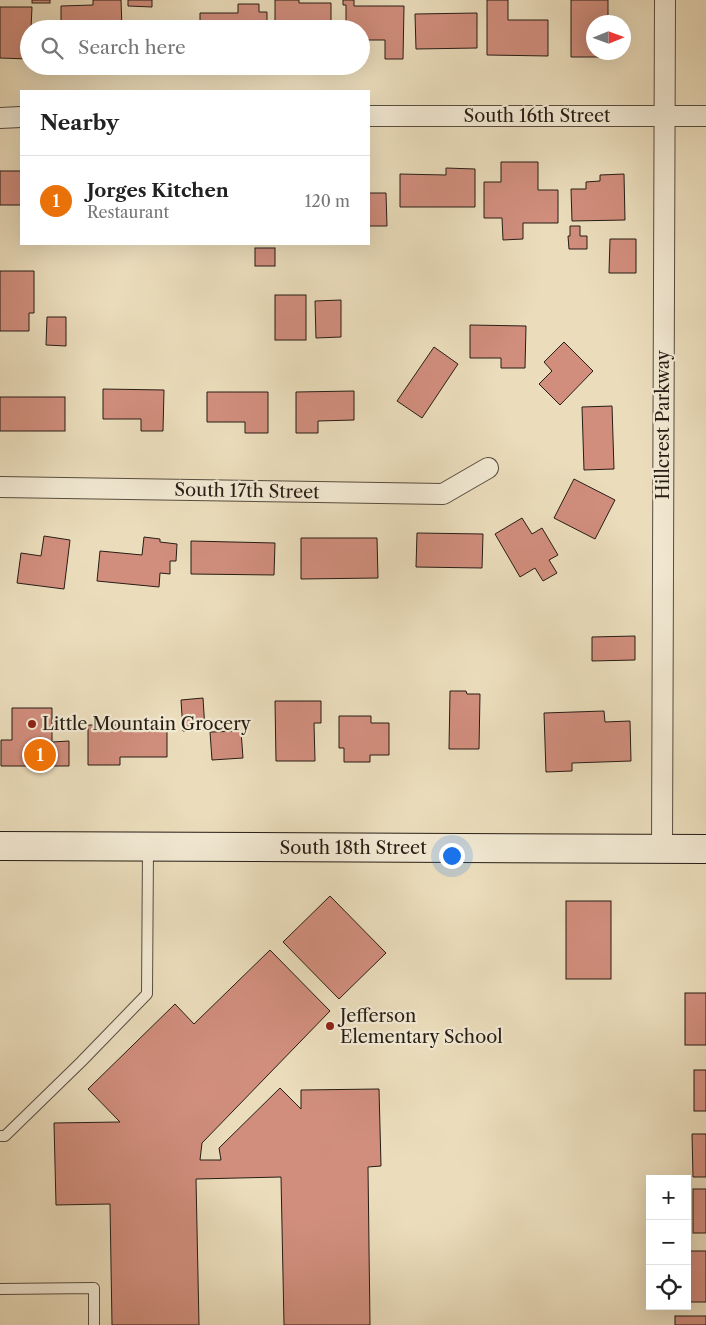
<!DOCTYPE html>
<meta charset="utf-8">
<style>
:root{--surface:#fff;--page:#f6f6f6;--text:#222;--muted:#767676;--line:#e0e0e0;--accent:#8f2418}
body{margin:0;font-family:"Libre Caslon Text",serif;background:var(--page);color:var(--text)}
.controls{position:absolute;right:15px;bottom:15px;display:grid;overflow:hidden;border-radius:0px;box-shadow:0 5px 20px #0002}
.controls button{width:45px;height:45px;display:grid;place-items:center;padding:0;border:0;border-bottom:1px solid var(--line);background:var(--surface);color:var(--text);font:25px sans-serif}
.compass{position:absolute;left:586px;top:15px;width:45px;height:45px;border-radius:50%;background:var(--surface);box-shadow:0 5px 20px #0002;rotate:89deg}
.you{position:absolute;left:451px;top:855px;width:18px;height:18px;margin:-12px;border:4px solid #fff;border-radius:50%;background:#1a73e8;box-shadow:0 0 0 8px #1a73e833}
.badge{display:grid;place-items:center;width:32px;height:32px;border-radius:50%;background:var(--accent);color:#fff;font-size:16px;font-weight:700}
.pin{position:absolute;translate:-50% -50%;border:2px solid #fff;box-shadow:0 1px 5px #0006}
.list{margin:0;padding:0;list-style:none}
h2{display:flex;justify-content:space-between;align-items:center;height:65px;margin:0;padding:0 20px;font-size:21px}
h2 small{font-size:16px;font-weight:400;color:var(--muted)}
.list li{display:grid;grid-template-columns:32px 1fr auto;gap:15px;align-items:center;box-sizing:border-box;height:90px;padding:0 20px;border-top:1px solid var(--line)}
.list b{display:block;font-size:19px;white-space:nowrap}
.list p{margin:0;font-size:16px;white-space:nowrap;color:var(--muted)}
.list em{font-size:16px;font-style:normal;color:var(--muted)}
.icon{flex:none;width:28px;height:28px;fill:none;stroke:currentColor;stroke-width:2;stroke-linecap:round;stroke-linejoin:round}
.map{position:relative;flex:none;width:706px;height:1325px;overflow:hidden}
.search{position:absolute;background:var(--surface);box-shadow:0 5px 20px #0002;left:20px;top:20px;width:350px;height:55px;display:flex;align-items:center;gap:12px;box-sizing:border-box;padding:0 18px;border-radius:28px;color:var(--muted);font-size:19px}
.panel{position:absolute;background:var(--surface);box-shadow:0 5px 20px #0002;left:20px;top:90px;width:350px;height:155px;border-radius:0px}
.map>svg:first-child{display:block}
.building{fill:#d18e7d;stroke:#261d15}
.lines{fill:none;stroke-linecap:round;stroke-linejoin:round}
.lane-casing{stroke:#574d3f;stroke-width:12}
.street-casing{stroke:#574d3f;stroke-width:22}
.secondary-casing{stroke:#261d15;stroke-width:30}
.lane{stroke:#f2e9d3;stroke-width:10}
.street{stroke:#f2e9d3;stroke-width:20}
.secondary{stroke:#f2e9d3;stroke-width:28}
.poi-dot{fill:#8f2418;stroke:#f2e9d3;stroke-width:2}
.labels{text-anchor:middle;stroke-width:4.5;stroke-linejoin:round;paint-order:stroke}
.street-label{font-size:18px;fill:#261d15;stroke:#f2e9d3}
.poi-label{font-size:18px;fill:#261d15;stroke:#f2e9d3;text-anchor:start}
</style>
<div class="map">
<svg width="706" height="1325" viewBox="0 0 706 1325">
<rect width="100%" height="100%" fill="#ebddbc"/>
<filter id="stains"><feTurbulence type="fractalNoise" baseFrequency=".004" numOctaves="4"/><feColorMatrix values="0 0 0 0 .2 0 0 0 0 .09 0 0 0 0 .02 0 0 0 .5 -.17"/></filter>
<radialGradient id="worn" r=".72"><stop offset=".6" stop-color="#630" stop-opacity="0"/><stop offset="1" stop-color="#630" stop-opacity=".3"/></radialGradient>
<g class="building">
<rect x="32" y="0" width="18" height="3"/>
<polygon points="93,0 121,0 122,29 61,29 61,6 93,5"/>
<polygon points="128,0 152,0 152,7 128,6"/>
<polygon points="275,0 299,0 299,3 331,3 331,29 275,29"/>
<polygon points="343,0 354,0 354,6 404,6 403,59 385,59 385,40 361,40 361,29 346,29 346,5 343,5"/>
<polygon points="487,0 508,0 508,20 548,20 548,56 487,55"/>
<polygon points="571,0 608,0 608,22 594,22 594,52 608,52 608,57 571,57"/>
<polygon points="238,4 259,4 259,12 267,12 267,29 200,29 200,13 238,13"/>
<polygon points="0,7 32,7 31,29 29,29 29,59 0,58"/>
<polygon points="477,13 477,48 416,49 415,14"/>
<rect x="129" y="22" width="58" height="7"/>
<polygon points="501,162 538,162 538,190 558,190 558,223 523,223 523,239 503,240 502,218 484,218 484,182 501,182"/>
<polygon points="446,168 475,169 475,207 400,207 400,174 446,175"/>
<rect x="0" y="171" width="21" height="34"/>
<polygon points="624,174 625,220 572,221 571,189 586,189 586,182 600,181 600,175"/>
<polygon points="369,193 386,193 387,226 369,226"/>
<polygon points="570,226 580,226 580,236 587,236 587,249 569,249 568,236 570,236"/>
<polygon points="610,239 636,239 636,273 609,273"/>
<rect x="255" y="248" width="20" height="18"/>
<polygon points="0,271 34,271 34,313 29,313 29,331 0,331"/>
<rect x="275" y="295" width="31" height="45"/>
<polygon points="341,300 341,337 316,338 315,301"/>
<polygon points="47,317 66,317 66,346 46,345"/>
<polygon points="470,325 526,326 525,368 501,368 501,358 470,358"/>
<polygon points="564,342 593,371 560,405 539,384 552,371 544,362"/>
<polygon points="434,347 458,364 422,418 397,401"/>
<polygon points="103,389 164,390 163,431 141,431 141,419 103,419"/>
<polygon points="354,391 354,420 318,421 318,433 296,433 296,392"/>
<polygon points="207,392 268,392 268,433 245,433 245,422 207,422"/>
<rect x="0" y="397" width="65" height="34"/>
<polygon points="612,406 614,469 584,470 582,407"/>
<polygon points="574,479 615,500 595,539 554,518"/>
<polygon points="522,518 532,534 542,528 558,555 549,560 557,573 543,581 535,568 520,577 495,534"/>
<polygon points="417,533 483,534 482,568 416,567"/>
<polygon points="44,536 70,540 64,589 17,583 21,553 41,556"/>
<polygon points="144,537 160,539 160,542 177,544 176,561 170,561 170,574 160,573 159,587 97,581 100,551 142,555"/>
<polygon points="301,538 377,538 378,578 301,579"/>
<polygon points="191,541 275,543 274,575 191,574"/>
<polygon points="635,636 635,660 592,661 592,637"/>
<polygon points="450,691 466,691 467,694 480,694 479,749 449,749"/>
<polygon points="203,698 205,730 183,731 181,700"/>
<polygon points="275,701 321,701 321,723 314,723 315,761 276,761"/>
<polygon points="12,708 52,708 52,742 69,741 69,766 1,766 1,740 12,740"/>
<polygon points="604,711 605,722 630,721 631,761 572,763 572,771 546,772 544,713"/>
<polygon points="339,716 371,716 371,723 389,723 389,755 370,755 370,762 344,762 344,748 339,748"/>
<polygon points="88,725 167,725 167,757 120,757 120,765 88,765"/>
<polygon points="241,731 243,758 212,760 210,732"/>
<polygon points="330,896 386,953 339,999 283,942"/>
<rect x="566" y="901" width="45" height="78"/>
<polygon points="270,950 330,1011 202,1143 200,1160 221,1160 219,1148 280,1088 301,1109 301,1090 379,1089 381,1166 368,1167 370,1325 284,1325 281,1177 196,1179 199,1325 112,1325 110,1204 56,1205 54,1123 120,1122 88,1089 175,1004 194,1024"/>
<rect x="685" y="993" width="21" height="52"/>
<rect x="694" y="1070" width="12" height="41"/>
<polygon points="692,1134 706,1134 706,1177 693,1177"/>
<rect x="693" y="1189" width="13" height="44"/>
<rect x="687" y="1251" width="19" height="51"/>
<rect x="675" y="1316" width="31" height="9"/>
</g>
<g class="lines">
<defs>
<g id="lane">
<polyline points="0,1136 5,1136 81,1062 147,994 148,848"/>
<polyline points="0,1289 94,1288 94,1325"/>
</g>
<g id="street">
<polyline points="369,116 706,116"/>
<polyline points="0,118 21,117"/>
<polyline points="0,487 443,494 488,468"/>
<polyline points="662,850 665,0"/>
</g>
<polyline id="secondary" points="0,846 706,849"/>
</defs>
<use href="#lane" class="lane-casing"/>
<use href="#street" class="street-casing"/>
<use href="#secondary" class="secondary-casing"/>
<use href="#lane" class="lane"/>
<use href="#street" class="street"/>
<use href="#secondary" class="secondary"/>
</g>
<g class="poi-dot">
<circle cx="32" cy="724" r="5"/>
<circle cx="330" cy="1026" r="5"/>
</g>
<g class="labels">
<g class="street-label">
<text x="537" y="122">South 16th Street</text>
<text transform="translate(663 425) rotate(-90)" y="6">Hillcrest Parkway</text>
<text transform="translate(247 491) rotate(1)" y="6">South 17th Street</text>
<text x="353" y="854">South 18th Street</text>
</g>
<g class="poi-label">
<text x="42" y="730">Little Mountain Grocery</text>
<text x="340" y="1022">Jefferson<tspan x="340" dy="21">Elementary School</tspan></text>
</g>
</g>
<rect width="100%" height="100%" filter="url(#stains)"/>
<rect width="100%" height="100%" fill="url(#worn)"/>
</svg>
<div class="controls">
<button>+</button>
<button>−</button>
<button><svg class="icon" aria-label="locate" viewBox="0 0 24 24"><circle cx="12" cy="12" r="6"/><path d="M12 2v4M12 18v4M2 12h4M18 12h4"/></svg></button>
</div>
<svg class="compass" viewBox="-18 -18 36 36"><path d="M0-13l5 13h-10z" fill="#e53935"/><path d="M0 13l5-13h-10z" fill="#767676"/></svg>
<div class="you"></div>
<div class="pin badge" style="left:40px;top:755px;background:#e8710a">1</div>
<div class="search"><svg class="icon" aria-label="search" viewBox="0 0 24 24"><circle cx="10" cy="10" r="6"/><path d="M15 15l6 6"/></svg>Search here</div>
<section class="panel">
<h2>Nearby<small></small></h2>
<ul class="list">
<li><span class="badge" style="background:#e8710a">1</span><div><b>Jorges Kitchen</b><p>Restaurant</p></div><em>120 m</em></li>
</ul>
</section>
</div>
